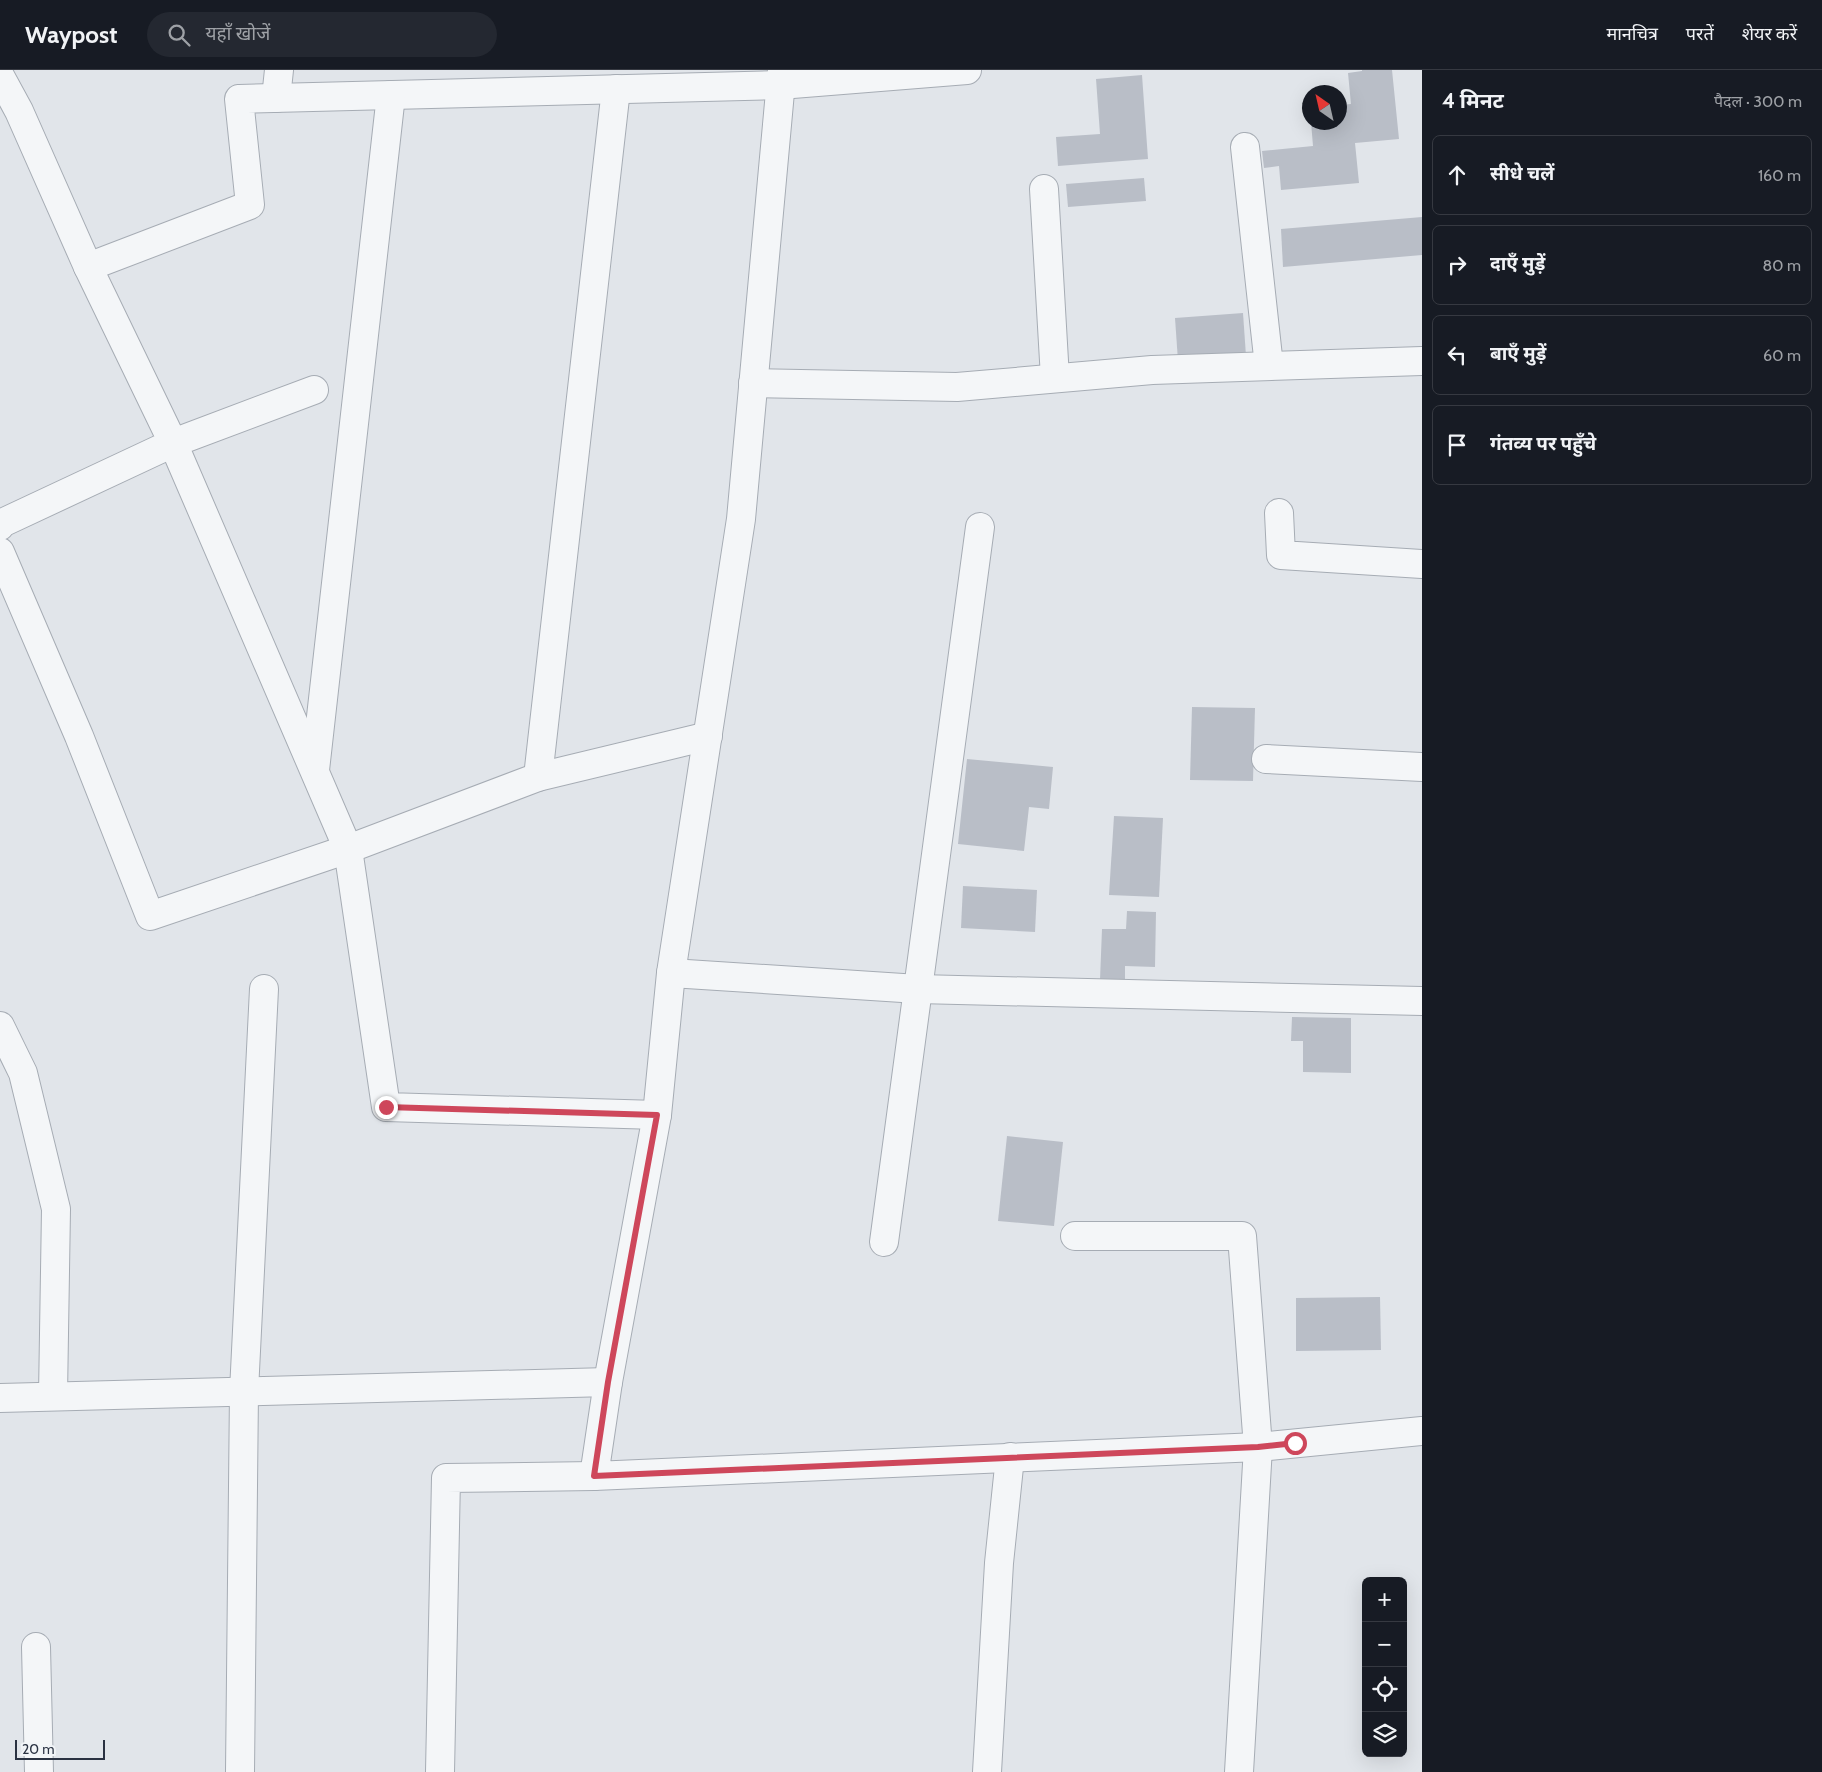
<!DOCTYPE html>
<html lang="hi">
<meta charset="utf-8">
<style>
:root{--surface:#171b24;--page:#242831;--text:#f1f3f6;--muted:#9ea1a6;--line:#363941}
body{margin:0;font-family:Cabin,"Noto Sans Devanagari",sans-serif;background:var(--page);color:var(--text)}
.controls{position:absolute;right:15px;bottom:15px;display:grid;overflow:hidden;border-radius:8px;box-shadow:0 5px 20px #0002}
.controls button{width:45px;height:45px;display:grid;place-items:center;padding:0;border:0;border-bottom:1px solid var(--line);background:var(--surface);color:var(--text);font:25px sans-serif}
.compass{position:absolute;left:1302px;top:15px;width:45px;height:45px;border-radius:50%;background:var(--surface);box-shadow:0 5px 20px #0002;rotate:326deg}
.scale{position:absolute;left:15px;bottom:12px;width:90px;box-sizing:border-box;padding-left:5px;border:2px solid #2a3242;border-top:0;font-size:14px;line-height:18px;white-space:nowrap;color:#2a3242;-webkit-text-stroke:4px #f1f4f7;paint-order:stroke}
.stop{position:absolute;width:15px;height:15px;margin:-11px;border:4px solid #ce475b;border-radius:50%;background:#fff}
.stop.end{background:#ce475b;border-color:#fff;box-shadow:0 1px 5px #0008}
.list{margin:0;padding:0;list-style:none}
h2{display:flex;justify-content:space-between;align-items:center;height:65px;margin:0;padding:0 20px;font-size:21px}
h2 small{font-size:16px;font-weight:400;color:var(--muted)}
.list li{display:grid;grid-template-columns:32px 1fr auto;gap:15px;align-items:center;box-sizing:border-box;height:80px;margin:0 10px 10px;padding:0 10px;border:1px solid var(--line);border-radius:8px}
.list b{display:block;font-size:19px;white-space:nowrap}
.list em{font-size:16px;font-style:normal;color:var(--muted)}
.icon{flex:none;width:28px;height:28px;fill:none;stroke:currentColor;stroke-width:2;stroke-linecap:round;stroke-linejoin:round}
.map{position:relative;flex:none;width:1422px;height:1702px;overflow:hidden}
header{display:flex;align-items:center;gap:30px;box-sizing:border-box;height:70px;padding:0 25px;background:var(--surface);border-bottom:1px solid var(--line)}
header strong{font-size:24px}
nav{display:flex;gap:28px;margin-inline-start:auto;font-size:18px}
.search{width:350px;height:45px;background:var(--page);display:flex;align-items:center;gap:12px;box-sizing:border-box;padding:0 18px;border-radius:28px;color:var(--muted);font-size:19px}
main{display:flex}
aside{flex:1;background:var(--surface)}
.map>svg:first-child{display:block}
.building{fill:#b9bec7}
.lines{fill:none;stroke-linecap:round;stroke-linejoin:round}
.minor-casing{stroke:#a6acb4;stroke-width:30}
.minor{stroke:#f4f6f8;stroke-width:28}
.route{stroke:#ce475b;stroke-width:6}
</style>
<header>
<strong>Waypost</strong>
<div class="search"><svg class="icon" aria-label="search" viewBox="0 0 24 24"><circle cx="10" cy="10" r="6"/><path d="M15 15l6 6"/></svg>यहाँ खोजें</div>
<nav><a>मानचित्र</a><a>परतें</a><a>शेयर करें</a></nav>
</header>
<main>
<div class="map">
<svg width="1422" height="1702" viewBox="0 0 1422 1702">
<rect width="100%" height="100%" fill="#e1e5ea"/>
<g class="building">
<polygon points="1362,0 1392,0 1399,69 1355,73 1359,113 1281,120 1279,96 1264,98 1262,81 1313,76 1311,52 1340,52 1340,35 1351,34 1348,3 1362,1"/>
<polygon points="1142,5 1148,89 1058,96 1056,67 1100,64 1096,9"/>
<polygon points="1144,108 1146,131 1068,137 1066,114"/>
<polygon points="1422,147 1422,185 1283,197 1281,159"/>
<polygon points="1243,243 1246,286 1178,291 1175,248"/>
<polygon points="1192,637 1255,638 1253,711 1190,710"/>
<polygon points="967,689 1053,697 1049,739 1029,737 1024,781 958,774"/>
<polygon points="1114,746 1163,748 1159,827 1109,825"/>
<polygon points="963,816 1037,820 1035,862 961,858"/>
<polygon points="1127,841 1156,842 1155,897 1125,896 1125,911 1100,910 1102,859 1126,859"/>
<polygon points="1292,947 1351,948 1351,1003 1303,1002 1303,971 1291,971"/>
<polygon points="1007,1066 1063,1072 1054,1156 998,1151"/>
<polygon points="1380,1227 1381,1280 1296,1281 1296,1228"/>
</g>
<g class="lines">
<defs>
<g id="minor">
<polyline points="782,0 741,449 671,903 657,1045 608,1312 594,1406 1258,1377 1422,1361"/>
<polyline points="0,6 19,41 88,197 173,373 2,453 0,456"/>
<polyline points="276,28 279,0"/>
<polyline points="1245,77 1269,296"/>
<polyline points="1044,119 1055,308"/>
<polyline points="88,197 250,135 239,29 780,15 967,0"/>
<polyline points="753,313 957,317 1152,300 1422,291"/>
<polyline points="314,320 173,373 348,779 386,1037 657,1045"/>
<polyline points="1279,443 1281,485 1422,494"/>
<polyline points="0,482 79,666 150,846 348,779 538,707 708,666"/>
<polyline points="1266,689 1422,697"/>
<polyline points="315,700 391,25"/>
<polyline points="538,707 616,19"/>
<polyline points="671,903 918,919 1422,931"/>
<polyline points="0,956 23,1003 56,1139 53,1326"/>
<polyline points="1075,1166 1242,1166 1258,1377 1239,1702"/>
<polyline points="884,1172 980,457"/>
<polyline points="0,1328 608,1312"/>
<polyline points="36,1577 39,1702"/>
<polyline points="240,1702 244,1321 264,919"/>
<polyline points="440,1702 446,1408 594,1406"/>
<polyline points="987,1702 999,1493 1010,1387"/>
</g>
</defs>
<use href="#minor" class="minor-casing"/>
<use href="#minor" class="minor"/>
</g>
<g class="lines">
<polyline class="route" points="386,1037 657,1045 608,1312 594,1406 1258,1377 1295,1373"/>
</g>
</svg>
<div class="controls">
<button>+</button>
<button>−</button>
<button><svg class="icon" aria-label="locate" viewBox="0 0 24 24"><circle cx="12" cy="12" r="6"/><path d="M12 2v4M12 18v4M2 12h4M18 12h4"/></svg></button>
<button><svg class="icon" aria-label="layers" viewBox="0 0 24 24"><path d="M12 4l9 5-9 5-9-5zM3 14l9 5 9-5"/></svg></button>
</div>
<svg class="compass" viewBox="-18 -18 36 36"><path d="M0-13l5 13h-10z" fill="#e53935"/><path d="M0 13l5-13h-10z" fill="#9ea1a6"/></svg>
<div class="scale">20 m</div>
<div class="stop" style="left:1295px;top:1373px"></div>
<div class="stop end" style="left:386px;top:1037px"></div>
</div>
<aside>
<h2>4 मिनट<small>पैदल · 300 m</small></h2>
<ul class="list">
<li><svg class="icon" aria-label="ahead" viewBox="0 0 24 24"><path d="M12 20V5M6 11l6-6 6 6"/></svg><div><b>सीधे चलें</b></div><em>160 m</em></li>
<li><svg class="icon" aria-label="right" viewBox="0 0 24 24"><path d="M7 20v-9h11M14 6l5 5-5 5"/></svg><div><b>दाएँ मुड़ें</b></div><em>80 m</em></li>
<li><svg class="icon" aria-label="left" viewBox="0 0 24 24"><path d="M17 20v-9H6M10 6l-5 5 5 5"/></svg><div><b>बाएँ मुड़ें</b></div><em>60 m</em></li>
<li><svg class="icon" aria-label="arrive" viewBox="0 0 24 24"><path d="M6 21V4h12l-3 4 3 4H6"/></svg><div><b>गंतव्य पर पहुँचे</b></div></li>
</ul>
</aside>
</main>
